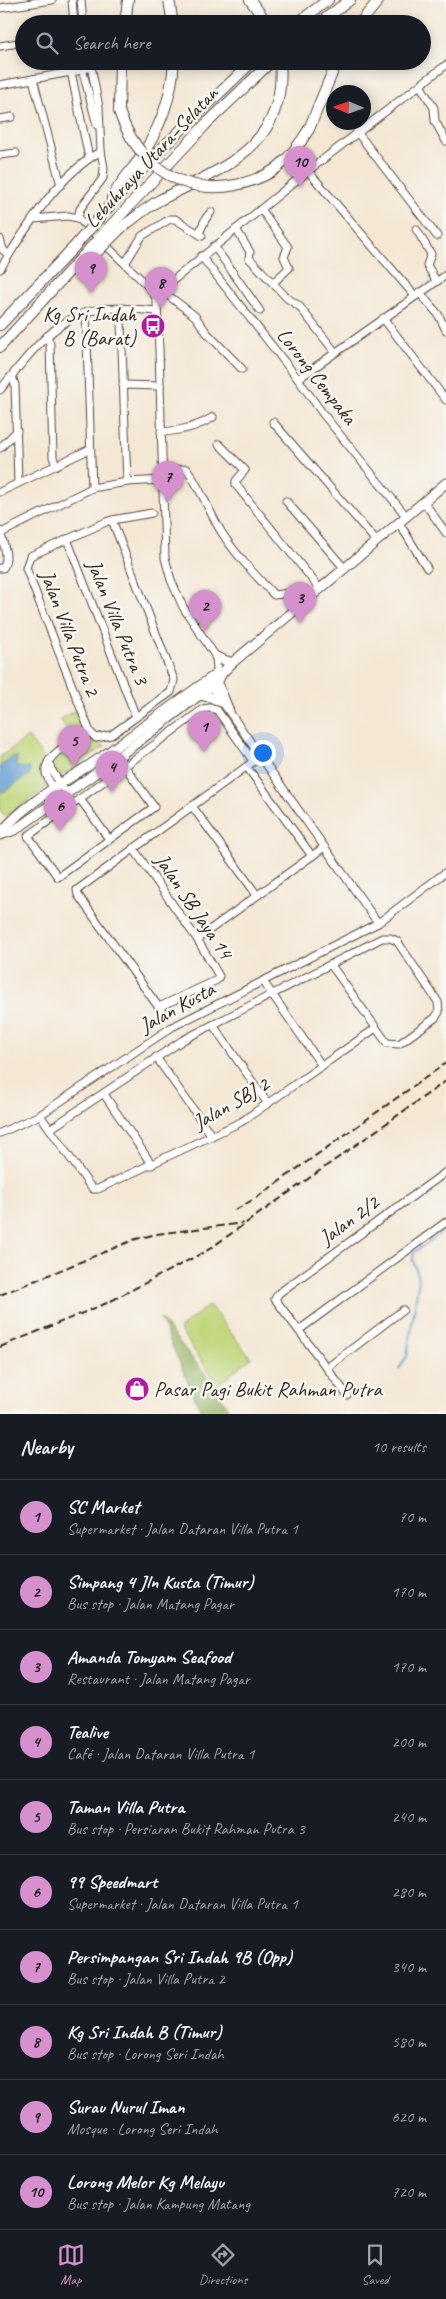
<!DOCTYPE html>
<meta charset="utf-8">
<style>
:root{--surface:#171b24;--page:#20242c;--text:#f1f3f6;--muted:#9ea1a6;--line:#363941;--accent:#d690ce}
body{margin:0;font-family:Caveat,sans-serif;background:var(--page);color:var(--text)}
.compass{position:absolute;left:326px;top:85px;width:45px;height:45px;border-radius:50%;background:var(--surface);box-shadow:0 2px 12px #0003;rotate:272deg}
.you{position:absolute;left:262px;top:752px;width:18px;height:18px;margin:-12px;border:4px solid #fff;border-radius:50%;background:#1a73e8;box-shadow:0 0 0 8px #1a73e833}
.badge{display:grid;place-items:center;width:32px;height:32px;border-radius:50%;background:var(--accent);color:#111;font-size:16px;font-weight:700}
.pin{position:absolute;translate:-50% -41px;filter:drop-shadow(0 1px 2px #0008)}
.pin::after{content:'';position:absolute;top:26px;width:18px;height:15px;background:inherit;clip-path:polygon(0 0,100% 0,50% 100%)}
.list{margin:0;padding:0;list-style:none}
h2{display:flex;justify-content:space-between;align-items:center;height:65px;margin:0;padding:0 20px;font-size:21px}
h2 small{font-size:16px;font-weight:400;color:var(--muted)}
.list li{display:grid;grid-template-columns:32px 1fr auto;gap:15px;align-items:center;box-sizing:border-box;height:75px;padding:0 20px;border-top:1px solid var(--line)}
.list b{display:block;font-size:19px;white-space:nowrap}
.list p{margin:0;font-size:16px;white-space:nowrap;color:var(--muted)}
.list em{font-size:16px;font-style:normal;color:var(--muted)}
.icon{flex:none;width:28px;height:28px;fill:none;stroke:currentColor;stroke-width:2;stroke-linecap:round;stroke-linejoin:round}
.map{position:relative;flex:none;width:446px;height:1414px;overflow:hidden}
.search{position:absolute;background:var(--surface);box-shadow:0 2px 12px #0003;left:15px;right:15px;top:15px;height:55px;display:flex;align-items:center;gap:12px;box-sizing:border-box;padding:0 18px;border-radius:28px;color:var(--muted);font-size:19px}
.sheet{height:815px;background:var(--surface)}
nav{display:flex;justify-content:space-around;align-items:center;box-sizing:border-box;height:70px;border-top:1px solid var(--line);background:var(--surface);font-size:14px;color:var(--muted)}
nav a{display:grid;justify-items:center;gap:2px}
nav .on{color:var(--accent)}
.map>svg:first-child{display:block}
.green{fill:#c0d578;stroke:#7e804b}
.forest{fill:#98b668;stroke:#6a7043}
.water{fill:#639ed3;stroke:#4f6478}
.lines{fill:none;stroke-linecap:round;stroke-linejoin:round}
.stream{stroke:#639ed3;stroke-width:2}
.minor-casing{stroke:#574639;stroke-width:9}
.major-casing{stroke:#574639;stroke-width:11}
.highway-casing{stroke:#574639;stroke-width:12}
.minor{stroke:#fff;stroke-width:7}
.major{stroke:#fff;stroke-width:9}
.highway{stroke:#fff;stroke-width:10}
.rail{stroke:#3b2a1e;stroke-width:2;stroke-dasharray:8 4;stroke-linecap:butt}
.highway-bridge-casing{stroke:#574639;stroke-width:12;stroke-linecap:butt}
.highway-bridge{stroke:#fff;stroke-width:10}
.labels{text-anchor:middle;stroke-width:5;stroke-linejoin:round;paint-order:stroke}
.street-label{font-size:21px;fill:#3b2a1e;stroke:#f6f6f2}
.poi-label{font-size:21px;fill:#3b2a1e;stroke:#f6f6f2;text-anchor:end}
</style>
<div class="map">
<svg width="446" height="1414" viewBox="0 0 446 1414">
<rect width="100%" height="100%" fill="#f6f6f2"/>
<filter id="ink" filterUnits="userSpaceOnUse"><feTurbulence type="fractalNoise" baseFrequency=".02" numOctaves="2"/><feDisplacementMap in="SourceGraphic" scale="10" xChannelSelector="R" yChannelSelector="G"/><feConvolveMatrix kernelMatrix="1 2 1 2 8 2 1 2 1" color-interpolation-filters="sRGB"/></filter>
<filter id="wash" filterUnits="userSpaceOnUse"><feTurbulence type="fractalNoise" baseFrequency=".0096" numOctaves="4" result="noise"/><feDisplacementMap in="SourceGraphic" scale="20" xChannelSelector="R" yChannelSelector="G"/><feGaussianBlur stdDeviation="1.12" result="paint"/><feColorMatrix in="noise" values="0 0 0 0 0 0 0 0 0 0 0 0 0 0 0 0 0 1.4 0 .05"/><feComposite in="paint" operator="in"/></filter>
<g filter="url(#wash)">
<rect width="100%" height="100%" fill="#f4e8d5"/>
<g class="green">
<polygon points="79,709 85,722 84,729 72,736 60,719"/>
<polygon points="28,737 45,760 43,775 46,788 5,817 0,811 0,792 7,791 30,768 16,767 17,757 12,757 0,767 0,757"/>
<polygon points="92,740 105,746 63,775 59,774 55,768 55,759 82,741"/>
<polygon points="209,1305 251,1358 218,1384 179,1329"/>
</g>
<polygon class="forest" points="160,1318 214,1385 231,1414 202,1414"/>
<path class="water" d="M12 757H17L16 767 30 768V775C18 779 12 790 0 792V767Z"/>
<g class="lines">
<polyline class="stream" points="399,1369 407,1356 419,1279 413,1260 414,1252 446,1230"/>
</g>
</g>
<g filter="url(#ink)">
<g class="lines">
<defs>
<g id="minor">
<polyline points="72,0 74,24"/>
<polyline points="81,0 83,24"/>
<polyline points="0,8 52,0"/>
<polyline points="0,46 24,42"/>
<polyline points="80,61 97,125"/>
<polyline points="71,72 89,158"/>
<polyline points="33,79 61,185"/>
<polyline points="0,85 82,70 87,68 90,62"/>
<polyline points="420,85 434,108 435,121 446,141"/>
<polyline points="0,119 12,117"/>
<polyline points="357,132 437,236"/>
<polyline points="0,155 16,153"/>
<polyline points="308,171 414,295"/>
<polyline points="261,209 288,247 284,257 289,268 273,283"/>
<polyline points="78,218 80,209 103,178 104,168 101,151 99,107 90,61"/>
<polyline points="33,219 68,216 78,218 153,291 157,302 159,349 165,558 171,580 183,607 216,657 218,681 230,711"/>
<polyline points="236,229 250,252 249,258 287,298 299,306 335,352"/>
<polyline points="416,229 431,254 427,265 436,281"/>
<polyline points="199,233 206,218 211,212"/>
<polyline points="0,239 3,250 9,255"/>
<polyline points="214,246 260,311"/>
<polyline points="201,256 298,379 323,414 407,517"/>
<polyline points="126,262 142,236 170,219 175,219 202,236"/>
<path d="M0 269C27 227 56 177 101 151"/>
<polyline points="161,290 195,316 207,333 242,369"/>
<polyline points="419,292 438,314 446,330"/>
<polyline points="155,295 308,171 446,65"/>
<polyline points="123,308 121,322 127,482"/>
<polyline points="86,312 92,488"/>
<polyline points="383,318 446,400"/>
<polyline points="47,336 50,344 53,457 56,465"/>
<polyline points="12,376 15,385 18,482"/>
<polyline points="298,379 446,275"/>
<polyline points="123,385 160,386"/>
<path d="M0 390C24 361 48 326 84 313 106 305 134 309 157 311"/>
<polyline points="273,422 377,542"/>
<path d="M161 432C179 431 198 427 213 417"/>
<polyline points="219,444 245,470 236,481 236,485 320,589"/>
<polyline points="0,448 17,431"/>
<path d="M162 470 187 469C201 489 209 512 222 533 236 555 256 576 274 595L290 593 300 606"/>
<polyline points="0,492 90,449"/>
<polyline points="286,501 345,569"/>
<polyline points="424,502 446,533"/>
<polyline points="112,520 174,680 171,692 111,735 96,738 90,732 26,568 30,556 106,522 112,520 152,513"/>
<polyline points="399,523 427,568"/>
<path d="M0 531C3 543 10 558 3 568H0"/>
<polyline points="1,533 92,488 127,482 163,480"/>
<polyline points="67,539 136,717"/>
<polyline points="212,681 213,688 223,703 378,923"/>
<path d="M118 757 154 807 58 877 28 836C86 794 145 752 203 709L210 708 217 710 253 761"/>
<polyline points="49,761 51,769 66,793"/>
<polyline points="247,767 312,856"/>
<path d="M60 797C55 790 48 782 46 773 43 754 76 740 90 732"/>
<polyline points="80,799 109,839"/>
<polyline points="192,806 257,895"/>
<polyline points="133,848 197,939 219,976 217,980 159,1007"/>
<polyline points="197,939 323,848"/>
<polyline points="263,981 322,1066"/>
<polyline points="165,1016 78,895 77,890 261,756"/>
<polyline points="213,1025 268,1104"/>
<polyline points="156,1057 212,1136"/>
<polyline points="104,1094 152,1165"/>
<polyline points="40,1115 90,1186 93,1189 98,1189 241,1122 376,1028"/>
<polyline points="50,1129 183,1040 382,938 390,938 397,941 438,1002 439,1012 435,1018 399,1044 387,1043 331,965"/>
<polyline points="0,1133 40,1115 172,1027 378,923 446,872"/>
<polyline points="299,1330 446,1222"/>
<polyline points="328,1367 403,1310"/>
<polyline points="347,1395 275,1299 279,1293 446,1172"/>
</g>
<g id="major">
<polyline points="216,657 232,663"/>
<polyline points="199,695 210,697 223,703"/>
<path d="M0 834C25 802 70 779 103 756 141 729 179 700 218 673H222"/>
<polyline points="0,835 15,830 118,757 218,681 222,673 232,663 446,483"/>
</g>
<g id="highway">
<polyline points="169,0 173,24"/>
<polyline points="250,0 268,24"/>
<polyline points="125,24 128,0"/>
<polyline points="296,24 328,0"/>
<polyline points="318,24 350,0"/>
<polyline points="359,24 379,0"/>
<polyline points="119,111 120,61"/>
<polyline points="309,129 337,61"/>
<path d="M112 198C119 184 129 173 139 160 159 131 172 96 174 61"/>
<polyline points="106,210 160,150 253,61"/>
<polyline points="117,219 206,124 272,61"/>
<path d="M121 228C133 219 145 209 158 201 221 168 288 148 280 61"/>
<polyline points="0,325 74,247"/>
<polyline points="0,347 93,245"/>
</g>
</defs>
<use href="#minor" class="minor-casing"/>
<use href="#major" class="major-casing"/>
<use href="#highway" class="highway-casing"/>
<use href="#minor" class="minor"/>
<use href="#major" class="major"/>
<use href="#highway" class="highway"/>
<g class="rail">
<polyline points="235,1210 256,1198 446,1063"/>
<polyline points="0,1295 136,1239 157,1234 243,1223"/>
<polyline points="0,1347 107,1303 208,1250 446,1081"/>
</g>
<defs>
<g id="highway-bridge">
<path d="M119 111C136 162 180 196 236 185 249 182 267 176 278 167 291 156 300 144 309 129"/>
<polyline points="93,245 117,219"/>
<polyline points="74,247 106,210"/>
<polyline points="97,252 121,228"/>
</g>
</defs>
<use href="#highway-bridge" class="highway-bridge-casing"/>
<use href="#highway-bridge" class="highway-bridge"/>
</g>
</g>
<defs>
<symbol id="bus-disc" viewBox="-11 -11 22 22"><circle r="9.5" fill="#b5179e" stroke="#f6f6f2"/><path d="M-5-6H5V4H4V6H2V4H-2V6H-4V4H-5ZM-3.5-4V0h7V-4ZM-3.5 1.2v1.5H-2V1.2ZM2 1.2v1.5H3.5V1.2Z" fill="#fff"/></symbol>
<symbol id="shop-disc" viewBox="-11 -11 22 22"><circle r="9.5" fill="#b5179e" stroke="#f6f6f2"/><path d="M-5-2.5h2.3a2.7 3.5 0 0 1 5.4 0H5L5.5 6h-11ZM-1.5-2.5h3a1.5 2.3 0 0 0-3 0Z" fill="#fff"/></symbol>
</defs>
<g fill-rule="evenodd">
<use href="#bus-disc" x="139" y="312" width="28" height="28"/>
<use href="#shop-disc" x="123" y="1375" width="28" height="28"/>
</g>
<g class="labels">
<g class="street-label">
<text transform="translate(151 157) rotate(-47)" y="7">Lebuhraya Utara–Selatan</text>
<text transform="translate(317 376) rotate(52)" y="7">Lorong Cempaka</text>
<text transform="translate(118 622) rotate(68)" y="7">Jalan Villa Putra 3</text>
<text transform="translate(70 633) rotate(69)" y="7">Jalan Villa Putra 2</text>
<text transform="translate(194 906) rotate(56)" y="7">Jalan SB Jaya 14</text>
<text transform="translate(177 1007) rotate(-29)" y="7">Jalan Kusta</text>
<text transform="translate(231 1103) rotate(-30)" y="7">Jalan SBJ 2</text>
<text transform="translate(349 1220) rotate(-36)" y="7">Jalan 2/2</text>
</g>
<g class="poi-label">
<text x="136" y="321">Kg Sri Indah<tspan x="136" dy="24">B (Barat)</tspan></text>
<text x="154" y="1396" text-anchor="start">Pasar Pagi Bukit Rahman Putra</text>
</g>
</g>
</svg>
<svg class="compass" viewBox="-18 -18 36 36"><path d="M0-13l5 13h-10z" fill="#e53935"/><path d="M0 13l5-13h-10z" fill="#9ea1a6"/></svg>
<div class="you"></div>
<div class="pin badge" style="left:204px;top:752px">1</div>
<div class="pin badge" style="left:205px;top:631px">2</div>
<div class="pin badge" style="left:300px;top:623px">3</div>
<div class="pin badge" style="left:112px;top:792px">4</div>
<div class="pin badge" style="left:74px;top:766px">5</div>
<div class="pin badge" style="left:60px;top:831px">6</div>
<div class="pin badge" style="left:168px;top:502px">7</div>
<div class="pin badge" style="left:161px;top:308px">8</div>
<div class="pin badge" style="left:91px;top:293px">9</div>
<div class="pin badge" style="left:300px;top:187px">10</div>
<div class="search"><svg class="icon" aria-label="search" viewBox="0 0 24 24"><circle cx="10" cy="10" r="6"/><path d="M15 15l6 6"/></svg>Search here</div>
</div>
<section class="sheet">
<h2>Nearby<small>10 results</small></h2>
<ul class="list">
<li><span class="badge">1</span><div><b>SC Market</b><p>Supermarket · Jalan Dataran Villa Putra 1</p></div><em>70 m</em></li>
<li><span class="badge">2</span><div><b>Simpang 4 Jln Kusta (Timur)</b><p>Bus stop · Jalan Matang Pagar</p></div><em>170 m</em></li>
<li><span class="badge">3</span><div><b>Amanda Tomyam Seafood</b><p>Restaurant · Jalan Matang Pagar</p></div><em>170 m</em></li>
<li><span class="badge">4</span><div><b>Tealive</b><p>Café · Jalan Dataran Villa Putra 1</p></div><em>200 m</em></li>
<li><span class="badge">5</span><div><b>Taman Villa Putra</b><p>Bus stop · Persiaran Bukit Rahman Putra 3</p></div><em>240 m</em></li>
<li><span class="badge">6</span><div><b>99 Speedmart</b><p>Supermarket · Jalan Dataran Villa Putra 1</p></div><em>280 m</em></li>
<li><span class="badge">7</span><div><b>Persimpangan Sri Indah 9B (Opp)</b><p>Bus stop · Jalan Villa Putra 2</p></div><em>340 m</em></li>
<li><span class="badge">8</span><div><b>Kg Sri Indah B (Timur)</b><p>Bus stop · Lorong Seri Indah</p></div><em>580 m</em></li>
<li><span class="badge">9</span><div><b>Surau Nurul Iman</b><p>Mosque · Lorong Seri Indah</p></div><em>620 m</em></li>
<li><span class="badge">10</span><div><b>Lorong Melor Kg Melayu</b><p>Bus stop · Jalan Kampung Matang</p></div><em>720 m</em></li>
</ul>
</section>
<nav>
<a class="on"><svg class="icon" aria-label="map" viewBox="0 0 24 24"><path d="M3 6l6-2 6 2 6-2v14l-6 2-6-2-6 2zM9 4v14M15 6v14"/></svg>Map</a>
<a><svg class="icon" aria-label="directions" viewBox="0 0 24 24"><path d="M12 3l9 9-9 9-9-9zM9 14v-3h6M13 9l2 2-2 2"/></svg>Directions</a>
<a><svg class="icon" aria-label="saved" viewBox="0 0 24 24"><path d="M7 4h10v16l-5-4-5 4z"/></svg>Saved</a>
</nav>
